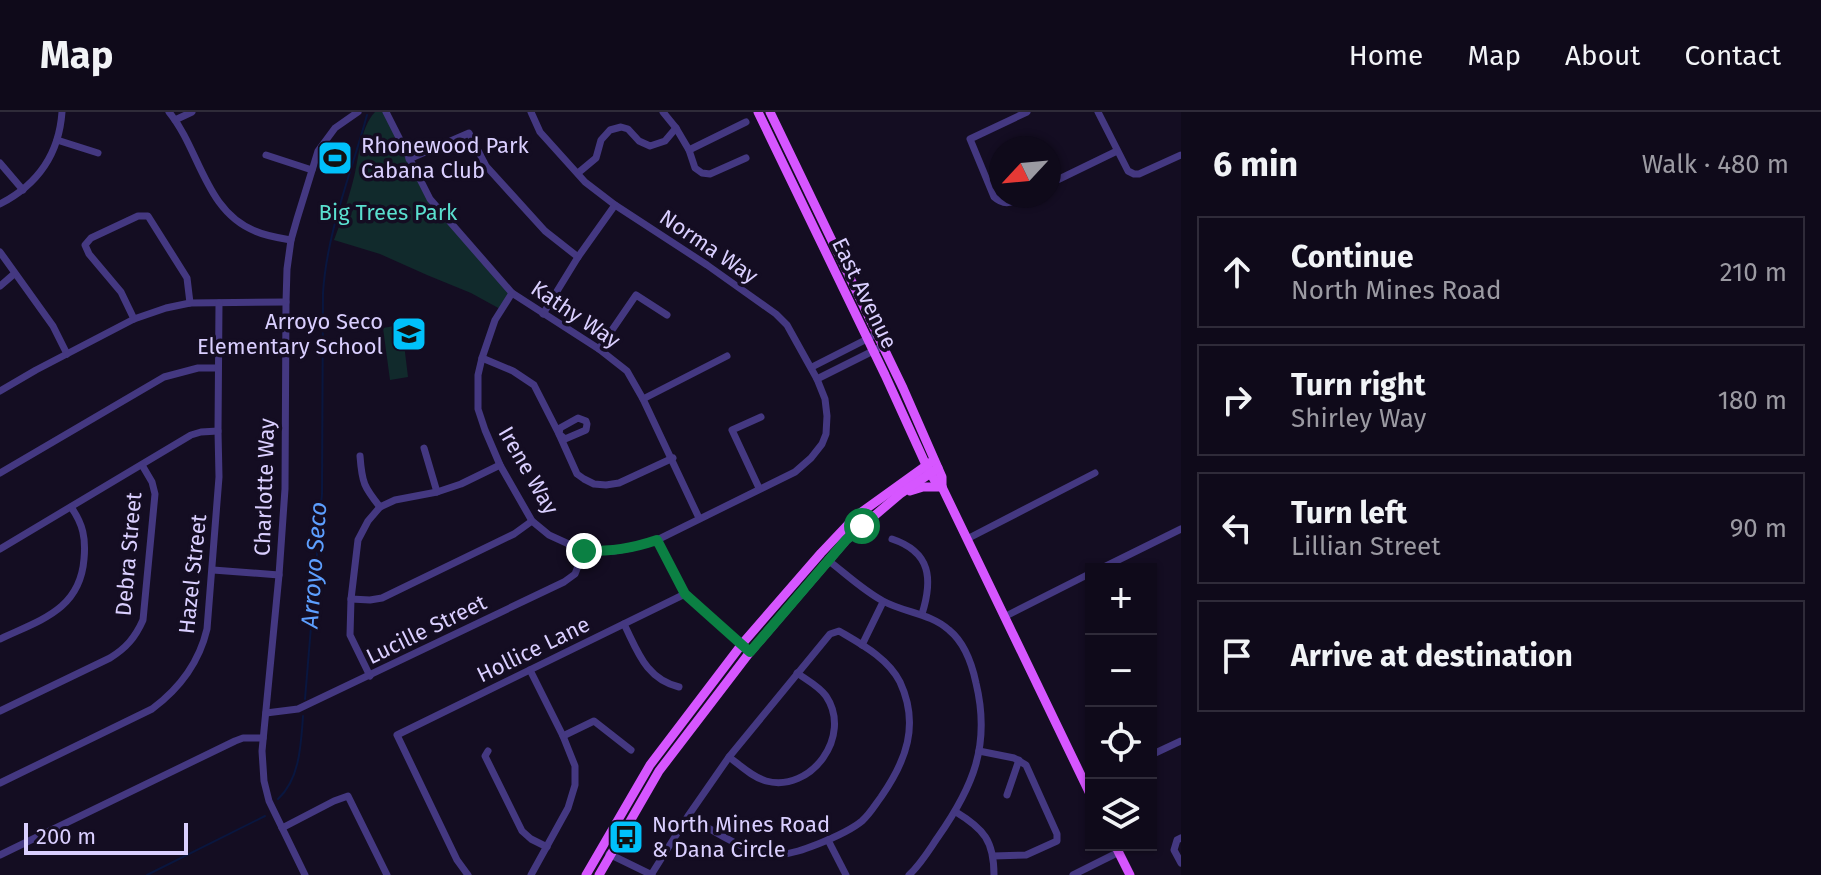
<!DOCTYPE html>
<meta charset="utf-8">
<style>
:root{--surface:#0f0a1a;--page:#1d1827;--text:#f1f3f6;--muted:#9b9aa2;--line:#2f2b39}
body{margin:0;font-family:"Fira Sans",sans-serif;background:var(--page);color:var(--text)}
.controls{position:absolute;right:24px;bottom:24px;display:grid;overflow:hidden;border-radius:0px;box-shadow:0 2px 6px #0004}
.controls button{width:72px;height:72px;display:grid;place-items:center;padding:0;border:0;border-bottom:2px solid var(--line);background:var(--surface);color:var(--text);font:40px sans-serif}
.compass{position:absolute;left:989px;top:24px;width:72px;height:72px;border-radius:50%;background:var(--surface);box-shadow:0 2px 6px #0004;rotate:244deg}
.scale{position:absolute;left:24px;bottom:20px;width:164px;box-sizing:border-box;padding-left:8px;border:4px solid #dacfff;border-top:0;font-size:22px;line-height:28px;white-space:nowrap;color:#dacfff;-webkit-text-stroke:6px #140d22;paint-order:stroke}
.stop{position:absolute;width:24px;height:24px;margin:-18px;border:6px solid #0b8043;border-radius:50%;background:#fff}
.stop.end{background:#0b8043;border-color:#fff;box-shadow:0 2px 8px #0008}
.list{margin:0;padding:0;list-style:none}
h2{display:flex;justify-content:space-between;align-items:center;height:104px;margin:0;padding:0 32px;font-size:34px}
h2 small{font-size:26px;font-weight:400;color:var(--muted)}
.list li{display:grid;grid-template-columns:52px 1fr auto;gap:24px;align-items:center;box-sizing:border-box;height:112px;margin:0 16px 16px;padding:0 16px;border:2px solid var(--line);border-radius:0px}
.list b{display:block;font-size:30px;white-space:nowrap}
.list p{margin:0;font-size:26px;white-space:nowrap;color:var(--muted)}
.list em{font-size:26px;font-style:normal;color:var(--muted)}
.icon{flex:none;width:44px;height:44px;fill:none;stroke:currentColor;stroke-width:2;stroke-linecap:round;stroke-linejoin:round}
.map{position:relative;flex:none;width:1181px;height:763px;overflow:hidden}
header{display:flex;align-items:center;gap:48px;box-sizing:border-box;height:112px;padding:0 40px;background:var(--surface);border-bottom:2px solid var(--line)}
header strong{font-size:38px}
nav{display:flex;gap:44px;margin-inline-start:auto;font-size:28px}
main{display:flex}
aside{flex:1;background:var(--surface)}
.map>svg:first-child{display:block}
.green{fill:#112a2c}
.lines{fill:none;stroke-linecap:round;stroke-linejoin:round}
.stream{stroke:#09163f;stroke-width:2}
.minor{stroke:#443881;stroke-width:7}
.major{stroke:#d656ff;stroke-width:9}
.route{stroke:#0b8043;stroke-width:10}
.labels{text-anchor:middle;stroke-width:7;stroke-linejoin:round;paint-order:stroke}
.poi-label{font-size:22px;fill:#dacfff;stroke:#140d22;text-anchor:start}
.park-label{font-size:22px;fill:#5adfcf;stroke:#140d22}
.street-label{font-size:22px;fill:#dacfff;stroke:#140d22}
.water-label{font-size:24px;font-style:italic;fill:#5d9fff;stroke:#140d22}
</style>
<header>
<strong>Map</strong>
<nav><a>Home</a><a>Map</a><a>About</a><a>Contact</a></nav>
</header>
<main>
<div class="map">
<svg width="1181" height="763" viewBox="0 0 1181 763">
<rect width="100%" height="100%" fill="#140d22"/>
<g class="green">
<path d="M375 0H386L430 87 512 181 502 198 471 181 427 163 380 142 334 128C341 110 347 91 352 73 359 50 359 17 375 0Z"/>
<polygon points="394,214 396,233 404,232 408,265 390,268 383,216"/>
</g>
<g class="lines">
<g class="stream">
<path d="M305 587 322 382 323 181C327 119 351 62 367 3"/>
<path d="M278 687C300 667 301 632 303 604"/>
<polyline points="147,763 265,704"/>
</g>
<g class="minor">
<path d="M169 0C200 38 205 99 255 119 266 124 279 126 291 128"/>
<polyline points="386,0 430,87 512,181 599,237 627,259 643,287 699,406"/>
<polyline points="663,0 676,16 689,38 695,56 702,61 710,62 746,46"/>
<polyline points="1098,0 1128,59 1134,62 1139,62 1181,43"/>
<polyline points="175,8 192,0"/>
<polyline points="57,28 98,41"/>
<polyline points="689,38 746,10"/>
<polyline points="266,43 312,58"/>
<polyline points="409,47 469,21 486,54 545,119 578,145"/>
<polyline points="0,51 23,78"/>
<polyline points="578,61 596,46 601,28 610,18 621,15 628,17 639,29 650,34 665,29 676,16"/>
<polyline points="1049,72 1117,39"/>
<path d="M1025 84C1013 90 1005 95 994 85L970 27 1027 0"/>
<path d="M0 92C37 73 59 42 62 0"/>
<polyline points="0,140 53,214 67,242"/>
<polyline points="0,174 14,162"/>
<polyline points="512,181 495,208 482,246 478,263 478,297 485,318 500,353 532,409 549,423 584,439 614,439 632,436 657,428 795,360 811,346 822,332 826,322 827,304 825,287 817,267 787,213 776,202 707,153 615,93 585,70 540,20 531,0"/>
<polyline points="543,202 578,145 615,93"/>
<polyline points="134,207 121,180 89,142 85,133 91,126 138,104 148,104 187,166 190,191"/>
<polyline points="599,237 636,183 667,203"/>
<polyline points="482,246 513,259 534,273 559,322 577,362 584,367 594,372 606,373 619,371 673,346"/>
<polyline points="812,255 871,225"/>
<polyline points="817,267 883,234"/>
<polyline points="0,279 36,258 134,207 166,196 190,191 286,190"/>
<polyline points="643,287 727,244"/>
<polygon points="578,306 586,309 587,312 586,318 565,327 559,322 560,316"/>
<polyline points="424,336 437,380"/>
<path d="M360 344C362 371 364 375 380 395"/>
<polyline points="0,361 164,265 198,256 218,256"/>
<polyline points="759,376 732,318 761,305"/>
<path d="M892 427C931 440 933 467 922 502"/>
<polyline points="967,427 1095,361"/>
<polyline points="657,428 685,482 746,536"/>
<polyline points="0,437 191,323 201,320 218,319"/>
<path d="M829 449C846 462 864 479 883 489 905 501 930 501 949 518 965 531 972 552 976 571 991 633 973 675 938 725 929 738 921 752 909 763"/>
<polyline points="1100,457 1181,417"/>
<polyline points="213,458 279,463"/>
<polyline points="351,487 370,488 382,486 514,422 532,409"/>
<polyline points="1004,505 1091,461"/>
<path d="M624 512C638 540 646 567 679 575"/>
<path d="M0 527C40 508 80 498 84 447 86 426 83 412 71 395"/>
<polyline points="862,533 883,490"/>
<polyline points="530,558 563,624 575,654 575,673 568,696 531,763"/>
<polyline points="370,564 350,523 351,487 358,428 368,409 380,395 395,388 437,380 461,372 500,353"/>
<path d="M0 599 110 546C126 536 135 526 143 508L155 382 152 370 142 353"/>
<polyline points="266,601 298,597 564,470 575,462 584,439"/>
<polyline points="563,624 594,609 631,638"/>
<polyline points="488,639 485,644 522,719 531,727 547,735"/>
<polyline points="979,639 1014,646 1026,653 1057,722 1057,729 1026,743 993,744"/>
<polyline points="1151,643 1181,629"/>
<path d="M729 645C740 653 752 665 766 669 811 681 853 624 826 584 820 575 807 568 797 561"/>
<path d="M0 671 152 597C179 577 199 551 207 517L219 365 218 319 219 191"/>
<polyline points="1007,683 1019,648"/>
<path d="M956 700C984 717 994 729 994 763"/>
<polyline points="282,716 334,689 348,684 387,763"/>
<polyline points="1181,726 1177,728 1174,738 1181,751"/>
<polyline points="828,728 846,763"/>
<polyline points="609,742 652,763"/>
<polyline points="0,743 235,629 243,626 263,626"/>
<polyline points="305,763 269,689 264,669 262,639 279,463 285,377 286,190 287,157 291,128 297,107 318,39 335,16 358,0"/>
<polyline points="468,763 457,748 397,623 685,482"/>
<path d="M651 763 688 704 729 645 830 522 839 519C861 532 888 546 900 570 920 613 906 649 881 685 875 693 870 702 862 709 850 719 833 726 818 732 805 737 792 742 777 743 748 743 713 718 688 704"/>
<polyline points="1073,763 1119,740"/>
</g>
<g class="major">
<polyline points="758,0 885,263 926,353 935,369 942,375 1091,684"/>
<polyline points="770,0 903,276 942,365 942,375"/>
<polyline points="910,379 923,375 942,375"/>
<polyline points="1115,733 1130,763"/>
<polyline points="586,763 650,653 742,532 821,441 856,404 934,348"/>
<polyline points="599,763 659,659 750,540 846,428 900,382 938,356"/>
</g>
</g>
<g class="lines">
<path class="route" d="M584 439C613 439 630 437 657 428L685 482 750 540 846 428 862 414"/>
</g>
<defs>
<symbol id="stadium-square" viewBox="-11 -11 22 22"><rect x="-9" y="-9" width="18" height="18" rx="4" fill="#00c1fa" stroke="#140d22"/><path d="M0-5a6.5 5 0 1 0 0 10a6.5 5 0 1 0 0-10ZM-3.5-1.8h7v3.6h-7Z" fill="#111"/></symbol>
<symbol id="school-square" viewBox="-11 -11 22 22"><rect x="-9" y="-9" width="18" height="18" rx="4" fill="#00c1fa" stroke="#140d22"/><path d="M0-5L7-2L0 1L-7-2ZM-4 1L0 2.5L4 1V4Q0 6-4 4Z" fill="#111"/></symbol>
<symbol id="bus-square" viewBox="-11 -11 22 22"><rect x="-9" y="-9" width="18" height="18" rx="4" fill="#00c1fa" stroke="#140d22"/><path d="M-5-6H5V4H4V6H2V4H-2V6H-4V4H-5ZM-3.5-4V0h7V-4ZM-3.5 1.2v1.5H-2V1.2ZM2 1.2v1.5H3.5V1.2Z" fill="#111"/></symbol>
</defs>
<g fill-rule="evenodd">
<use href="#stadium-square" x="315" y="26" width="40" height="40"/>
<use href="#school-square" x="389" y="202" width="40" height="40"/>
<use href="#bus-square" x="606" y="705" width="40" height="40"/>
</g>
<g class="labels">
<g class="poi-label">
<text x="361" y="41">Rhonewood Park<tspan x="361" dy="25">Cabana Club</tspan></text>
<text x="383" y="217" text-anchor="end">Arroyo Seco<tspan x="383" dy="25">Elementary School</tspan></text>
<text x="652" y="720">North Mines Road<tspan x="652" dy="25">&amp; Dana Circle</tspan></text>
</g>
<g class="park-label">
<text x="388" y="108">Big Trees Park</text>
</g>
<g class="street-label">
<text transform="translate(709 134) rotate(34)" y="8">Norma Way</text>
<text transform="translate(865 181) rotate(64)" y="8">East Avenue</text>
<text transform="translate(576 202) rotate(34)" y="8">Kathy Way</text>
<text transform="translate(529 358) rotate(60)" y="8">Irene Way</text>
<text transform="translate(264 375) rotate(-88)" y="8">Charlotte Way</text>
<text transform="translate(128 442) rotate(-85)" y="8">Debra Street</text>
<text transform="translate(192 462) rotate(-84)" y="8">Hazel Street</text>
<text transform="translate(426 517) rotate(-26)" y="8">Lucille Street</text>
<text transform="translate(533 537) rotate(-26)" y="8">Hollice Lane</text>
</g>
<g class="water-label">
<text transform="translate(314 453) rotate(-86)" y="8">Arroyo Seco</text>
</g>
</g>
</svg>
<div class="controls">
<button>+</button>
<button>−</button>
<button><svg class="icon" aria-label="locate" viewBox="0 0 24 24"><circle cx="12" cy="12" r="6"/><path d="M12 2v4M12 18v4M2 12h4M18 12h4"/></svg></button>
<button><svg class="icon" aria-label="layers" viewBox="0 0 24 24"><path d="M12 4l9 5-9 5-9-5zM3 14l9 5 9-5"/></svg></button>
</div>
<svg class="compass" viewBox="-18 -18 36 36"><path d="M0-13l5 13h-10z" fill="#e53935"/><path d="M0 13l5-13h-10z" fill="#9b9aa2"/></svg>
<div class="scale">200 m</div>
<div class="stop" style="left:862px;top:414px"></div>
<div class="stop end" style="left:584px;top:439px"></div>
</div>
<aside>
<h2>6 min<small>Walk · 480 m</small></h2>
<ul class="list">
<li><svg class="icon" aria-label="ahead" viewBox="0 0 24 24"><path d="M12 20V5M6 11l6-6 6 6"/></svg><div><b>Continue</b><p>North Mines Road</p></div><em>210 m</em></li>
<li><svg class="icon" aria-label="right" viewBox="0 0 24 24"><path d="M7 20v-9h11M14 6l5 5-5 5"/></svg><div><b>Turn right</b><p>Shirley Way</p></div><em>180 m</em></li>
<li><svg class="icon" aria-label="left" viewBox="0 0 24 24"><path d="M17 20v-9H6M10 6l-5 5 5 5"/></svg><div><b>Turn left</b><p>Lillian Street</p></div><em>90 m</em></li>
<li><svg class="icon" aria-label="arrive" viewBox="0 0 24 24"><path d="M6 21V4h12l-3 4 3 4H6"/></svg><div><b>Arrive at destination</b></div></li>
</ul>
</aside>
</main>
